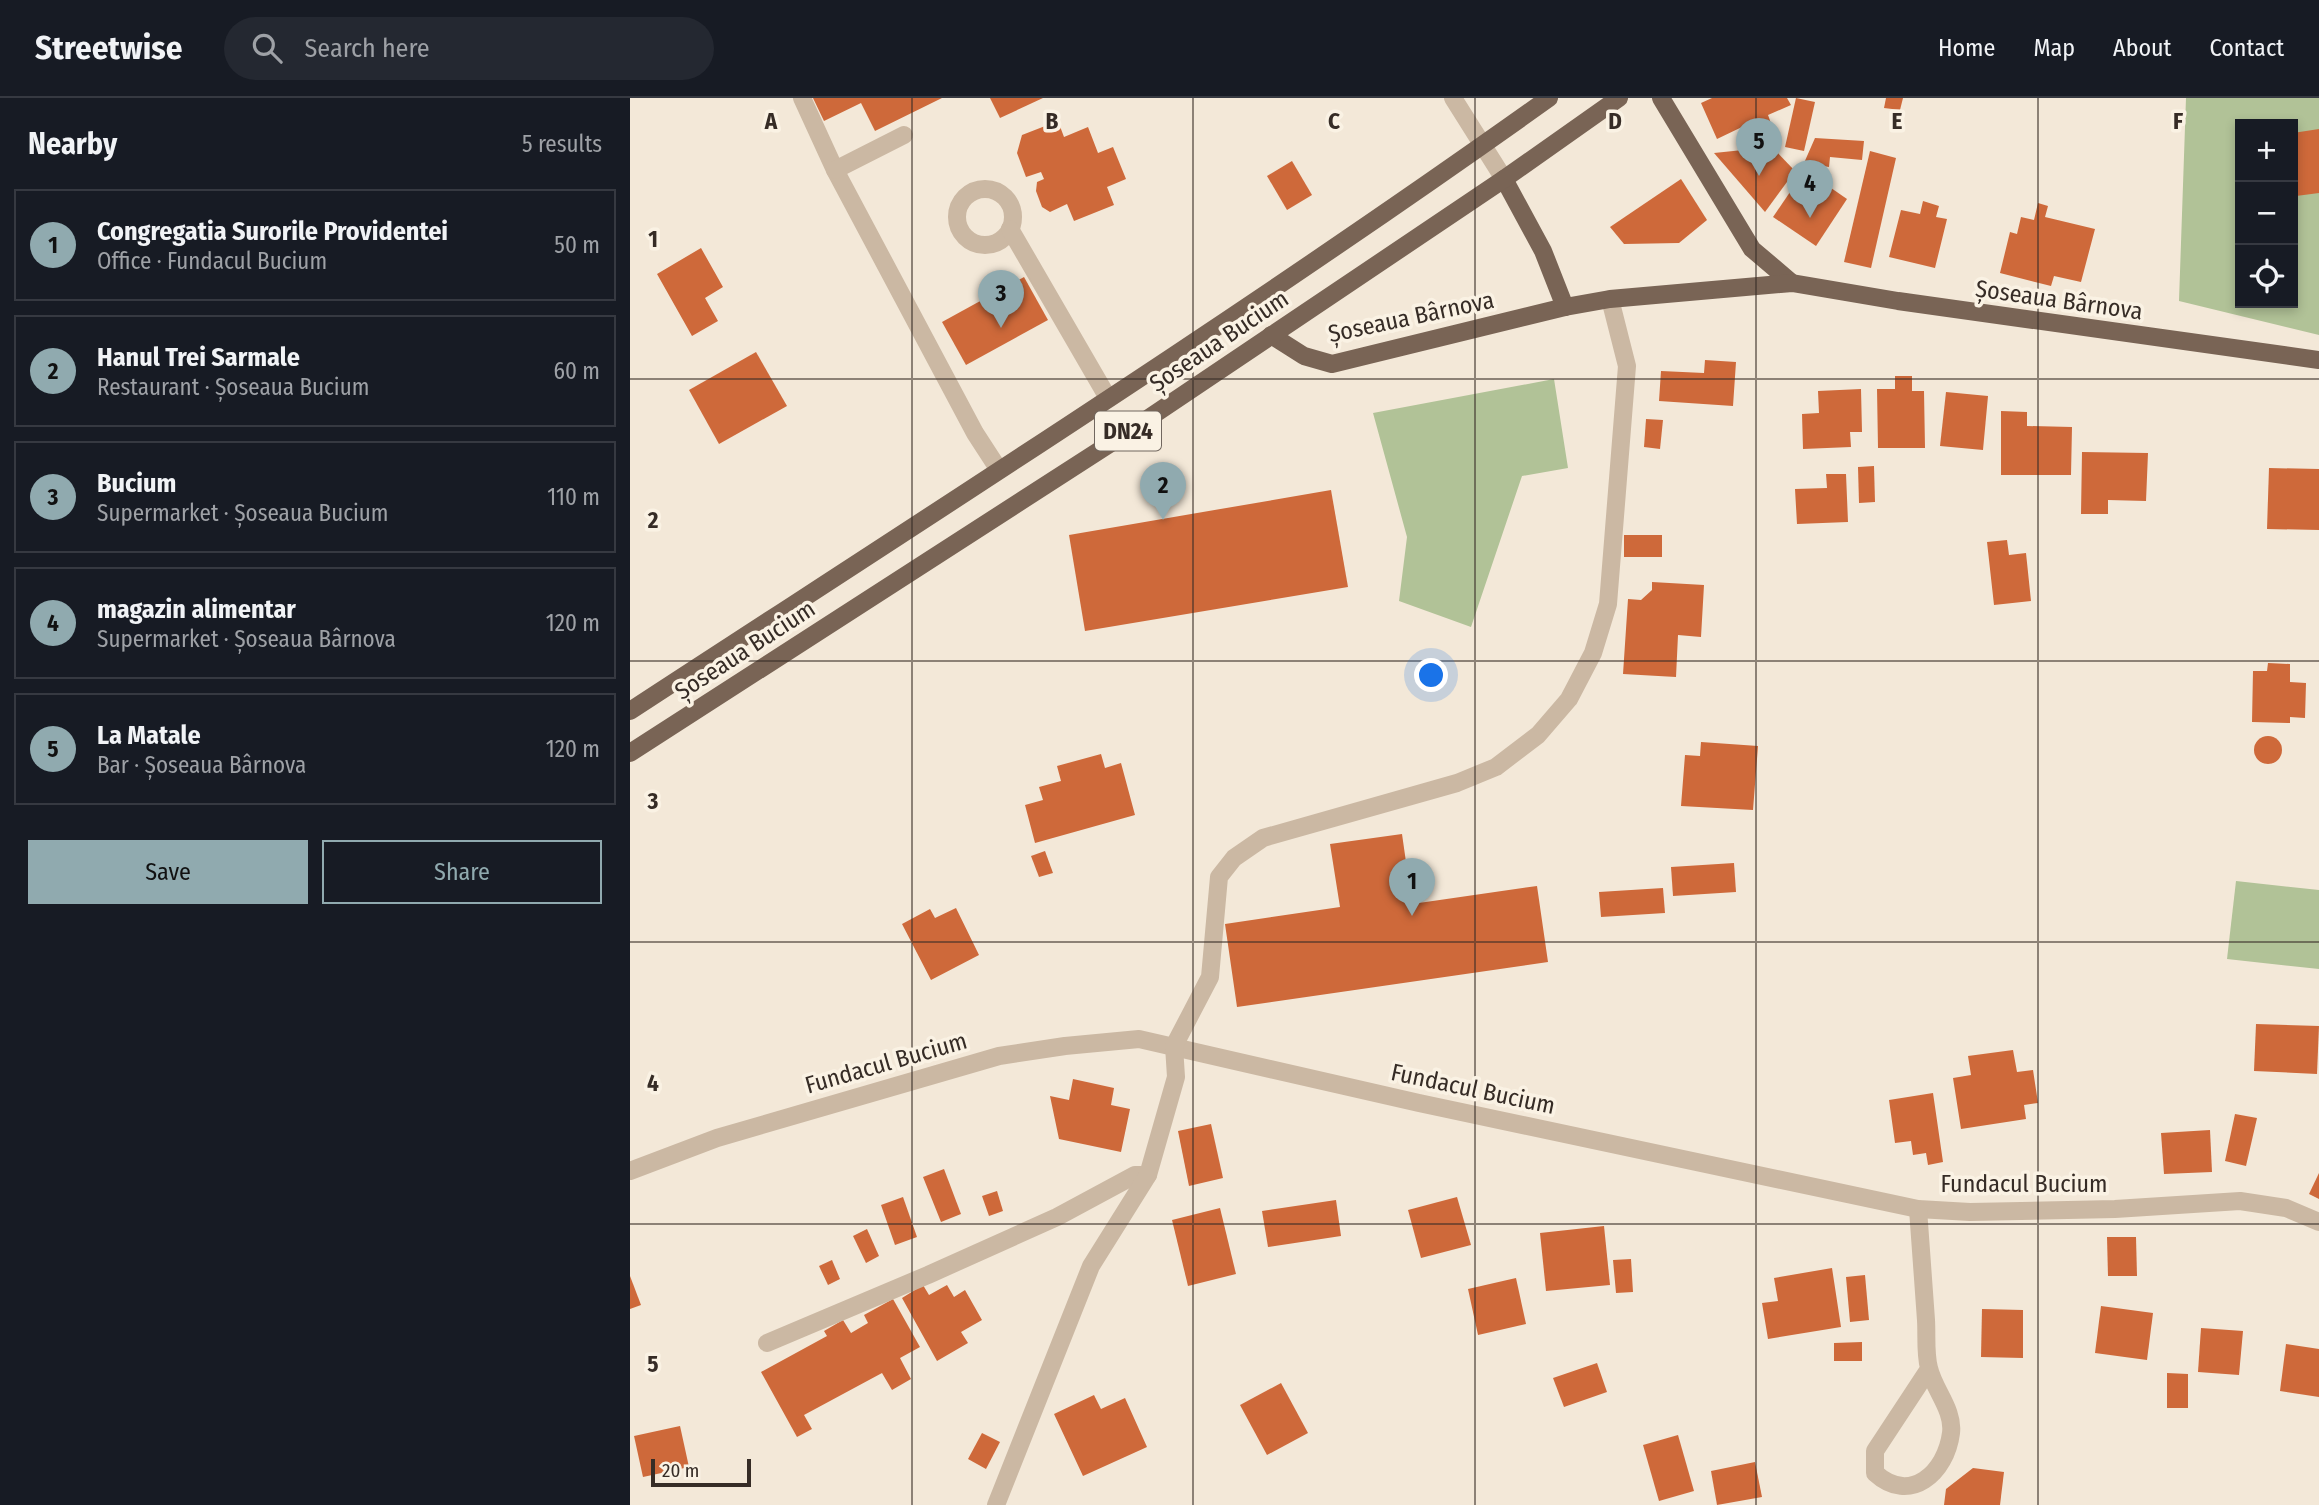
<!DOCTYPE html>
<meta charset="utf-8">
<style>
:root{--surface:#171b24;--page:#242831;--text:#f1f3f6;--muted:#9ea1a6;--line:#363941;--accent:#90aaaf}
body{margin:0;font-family:"Fira Sans Condensed",sans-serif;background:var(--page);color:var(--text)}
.controls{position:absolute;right:21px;top:21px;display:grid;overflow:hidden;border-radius:0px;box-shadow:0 4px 10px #0003}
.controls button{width:63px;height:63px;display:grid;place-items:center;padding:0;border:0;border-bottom:2px solid var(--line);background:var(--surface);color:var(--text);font:35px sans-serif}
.scale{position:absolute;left:21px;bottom:18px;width:100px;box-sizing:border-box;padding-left:7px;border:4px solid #362c26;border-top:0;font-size:19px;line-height:24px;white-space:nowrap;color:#362c26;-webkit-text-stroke:5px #faf2e4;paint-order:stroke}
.you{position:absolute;left:802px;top:578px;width:24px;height:24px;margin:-18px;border:5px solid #fff;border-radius:50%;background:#1a73e8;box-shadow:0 0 0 10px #1a73e833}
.badge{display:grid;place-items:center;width:46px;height:46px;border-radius:50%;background:var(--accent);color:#111;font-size:23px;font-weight:700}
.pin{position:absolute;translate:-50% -58px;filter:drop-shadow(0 2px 4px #0008)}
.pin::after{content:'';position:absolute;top:37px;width:24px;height:21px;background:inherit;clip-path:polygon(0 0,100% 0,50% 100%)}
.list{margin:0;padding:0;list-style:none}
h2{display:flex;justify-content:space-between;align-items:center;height:91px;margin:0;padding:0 28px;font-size:30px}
h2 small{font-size:23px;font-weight:400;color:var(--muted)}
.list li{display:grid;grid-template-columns:46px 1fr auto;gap:21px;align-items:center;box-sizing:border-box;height:112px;margin:0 14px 14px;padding:0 14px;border:2px solid var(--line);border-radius:0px}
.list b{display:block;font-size:26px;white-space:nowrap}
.list p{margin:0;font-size:23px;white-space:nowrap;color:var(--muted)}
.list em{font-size:23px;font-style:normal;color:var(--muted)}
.actions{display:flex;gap:14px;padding:21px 28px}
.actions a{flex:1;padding:16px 0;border:2px solid var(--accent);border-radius:0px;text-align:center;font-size:24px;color:var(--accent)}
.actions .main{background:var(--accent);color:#111}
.icon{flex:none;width:38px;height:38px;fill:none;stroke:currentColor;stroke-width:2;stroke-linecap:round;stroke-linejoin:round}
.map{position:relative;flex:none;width:1689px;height:1407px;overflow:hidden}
header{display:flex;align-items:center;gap:42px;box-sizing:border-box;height:98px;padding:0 35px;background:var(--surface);border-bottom:2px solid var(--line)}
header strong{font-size:33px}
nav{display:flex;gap:38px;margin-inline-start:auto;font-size:24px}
.search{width:490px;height:63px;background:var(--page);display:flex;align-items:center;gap:18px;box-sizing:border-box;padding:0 24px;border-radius:38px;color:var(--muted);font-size:26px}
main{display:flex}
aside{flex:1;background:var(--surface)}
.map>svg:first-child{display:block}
.green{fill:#b1c297;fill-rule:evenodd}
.building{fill:#ce693a}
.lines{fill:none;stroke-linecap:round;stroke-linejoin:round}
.minor{stroke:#cbb8a3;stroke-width:18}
.major{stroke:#796455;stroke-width:18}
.grid{fill:none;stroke:#362c26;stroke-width:2;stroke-opacity:0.55}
.labels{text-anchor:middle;stroke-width:7;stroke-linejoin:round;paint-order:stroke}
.shield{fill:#faf2e4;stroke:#71675f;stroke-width:2}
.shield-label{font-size:23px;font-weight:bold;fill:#362c26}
.street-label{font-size:24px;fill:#362c26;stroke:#faf2e4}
.grid-label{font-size:23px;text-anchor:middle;font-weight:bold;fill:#362c26;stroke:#faf2e4;stroke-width:7;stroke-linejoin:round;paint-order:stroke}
</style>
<header>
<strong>Streetwise</strong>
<div class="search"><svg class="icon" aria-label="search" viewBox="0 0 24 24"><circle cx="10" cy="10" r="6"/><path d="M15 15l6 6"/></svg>Search here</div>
<nav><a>Home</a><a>Map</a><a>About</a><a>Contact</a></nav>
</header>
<main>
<aside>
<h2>Nearby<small>5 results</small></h2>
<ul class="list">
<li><span class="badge">1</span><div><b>Congregatia Surorile Providentei</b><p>Office · Fundacul Bucium</p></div><em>50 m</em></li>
<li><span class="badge">2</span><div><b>Hanul Trei Sarmale</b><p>Restaurant · Șoseaua Bucium</p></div><em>60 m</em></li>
<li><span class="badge">3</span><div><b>Bucium</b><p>Supermarket · Șoseaua Bucium</p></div><em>110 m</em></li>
<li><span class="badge">4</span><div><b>magazin alimentar</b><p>Supermarket · Șoseaua Bârnova</p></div><em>120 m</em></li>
<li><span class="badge">5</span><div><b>La Matale</b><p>Bar · Șoseaua Bârnova</p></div><em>120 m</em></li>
</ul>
<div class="actions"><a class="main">Save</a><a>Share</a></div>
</aside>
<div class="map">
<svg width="1689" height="1407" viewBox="0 0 1689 1407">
<rect width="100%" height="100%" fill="#f3e8d8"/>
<g class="green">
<path d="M1556 0H1689V237L1549 203ZM1610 26H1663V205H1610Z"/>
<polygon points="924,281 938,370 892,378 841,529 769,503 777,439 743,315"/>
<polygon points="1606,783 1689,792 1689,871 1597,861"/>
</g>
<g class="building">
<polygon points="183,0 312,0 245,33 231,5 194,23"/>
<polygon points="360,0 413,0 370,20"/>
<polygon points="1082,0 1157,0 1161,7 1138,17 1142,28 1116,40 1112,29 1087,41 1071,5"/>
<polygon points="1166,0 1185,4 1174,53 1155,49"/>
<polygon points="1256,0 1273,0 1270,12 1254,10"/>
<polygon points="428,23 434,39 458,29 468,55 483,49 496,81 477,89 484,107 444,123 437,106 420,114 412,109 406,93 407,84 414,81 411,74 396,79 387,55 392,37"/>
<polygon points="1689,31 1689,95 1666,98 1663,77 1663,35"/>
<polygon points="1185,40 1234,43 1232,62 1200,59 1199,69 1174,65"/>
<polygon points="1142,49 1165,73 1135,114 1084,55"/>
<polygon points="1240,53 1266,60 1241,170 1214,164"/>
<polygon points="662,63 682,97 657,112 637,78"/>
<polygon points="1175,72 1217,101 1186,148 1143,119"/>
<polygon points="1051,81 1077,122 1049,145 994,146 980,129"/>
<polygon points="1293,103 1309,108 1306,119 1317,121 1305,170 1259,159 1271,112 1290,116"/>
<polygon points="1408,105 1418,108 1415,119 1465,131 1451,184 1424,178 1421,188 1370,175 1380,134 1387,136 1391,119 1404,122"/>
<polygon points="71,150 93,189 75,200 88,223 62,238 27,176"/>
<polygon points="394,179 418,222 336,267 312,224"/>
<polygon points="126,254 157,308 89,346 59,292"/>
<polygon points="1075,262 1106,264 1103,308 1029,303 1031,273 1074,275"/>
<polygon points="1265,278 1282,278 1282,293 1294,293 1295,350 1248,350 1247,291 1265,291"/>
<polygon points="1231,291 1232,334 1220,334 1221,349 1173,351 1172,316 1189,315 1188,293"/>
<polygon points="1316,294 1358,298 1353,352 1310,348"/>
<polygon points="1371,313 1397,314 1397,328 1442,329 1441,377 1371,377"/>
<polygon points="1016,321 1033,322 1030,351 1014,349"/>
<polygon points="1452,354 1518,355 1516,403 1478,402 1478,416 1451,416"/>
<polygon points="1244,368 1245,404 1229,405 1228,369"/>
<polygon points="1639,370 1689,371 1689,432 1637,431"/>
<polygon points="1196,376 1216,376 1218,424 1167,426 1165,391 1197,390"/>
<polygon points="701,392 718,489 455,533 439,437"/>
<rect x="994" y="437" width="38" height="22"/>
<polygon points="1377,442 1379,457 1396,455 1401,503 1364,507 1357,444"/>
<polygon points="1022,484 1074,487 1071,539 1048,537 1046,579 993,576 998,501 1011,502 1022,492"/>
<polygon points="1638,565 1660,566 1660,584 1676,585 1675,620 1660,619 1660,625 1622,624 1623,573 1637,573"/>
<circle cx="1638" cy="652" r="14"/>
<polygon points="1071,644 1128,648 1123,712 1051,708 1055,657 1070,658"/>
<polygon points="471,656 475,670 491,665 505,717 405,745 395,707 413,702 409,689 431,683 427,668"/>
<polygon points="772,736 782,806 907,788 918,864 607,909 595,826 710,809 700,746"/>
<polygon points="415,753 423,775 409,779 401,758"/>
<polygon points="1104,765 1106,794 1043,798 1041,769"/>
<polygon points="1033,790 1035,815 971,819 969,794"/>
<polygon points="326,810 349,857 301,882 272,826 300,811 305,820"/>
<polygon points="1626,926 1689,928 1687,976 1624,973"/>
<polygon points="1383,952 1387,974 1403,972 1408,1005 1394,1007 1396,1021 1331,1031 1323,980 1341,977 1338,958"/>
<polygon points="443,981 484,990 481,1007 500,1011 491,1054 429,1041 420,998 439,1002"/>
<polygon points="1303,995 1313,1064 1298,1067 1296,1055 1283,1057 1281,1043 1265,1045 1259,1002"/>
<polygon points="1605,1016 1627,1020 1616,1068 1595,1063"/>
<polygon points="581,1026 593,1080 559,1088 548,1033"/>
<polygon points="1580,1032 1582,1074 1534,1076 1531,1035"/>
<polygon points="314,1071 331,1116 311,1124 293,1079"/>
<polygon points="1689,1075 1689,1101 1679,1096"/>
<polygon points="367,1093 373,1113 359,1118 352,1098"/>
<polygon points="273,1099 287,1139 265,1147 251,1107"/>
<polygon points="827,1099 841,1147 791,1160 778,1112"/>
<polygon points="706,1102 711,1138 638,1149 632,1113"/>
<polygon points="590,1110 606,1176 558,1188 542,1122"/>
<polygon points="974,1128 980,1187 916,1193 910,1135"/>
<polygon points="237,1131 249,1158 236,1165 223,1138"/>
<polygon points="1477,1139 1506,1139 1507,1178 1478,1178"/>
<polygon points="1001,1161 1003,1194 986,1195 983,1162"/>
<polygon points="202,1162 210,1181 198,1187 189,1168"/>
<polygon points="1202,1170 1211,1229 1138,1241 1132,1205 1148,1203 1144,1180"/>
<polygon points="1235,1177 1239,1222 1220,1224 1216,1179"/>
<polygon points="0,1178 11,1207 0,1211"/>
<polygon points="886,1180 896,1226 848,1237 838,1191"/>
<polygon points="293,1187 299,1197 317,1187 324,1199 335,1192 352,1222 331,1234 338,1245 307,1263 272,1200"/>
<polygon points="263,1201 290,1249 270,1260 281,1281 262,1292 252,1275 174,1317 182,1331 167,1339 131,1274 197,1238 194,1233 213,1222 221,1235 238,1225 234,1217"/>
<polygon points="1471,1208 1523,1215 1517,1262 1465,1255"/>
<polygon points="1352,1211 1393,1212 1393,1260 1351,1259"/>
<polygon points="1571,1230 1613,1233 1609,1277 1568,1274"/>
<polygon points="1232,1244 1232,1263 1204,1263 1204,1245"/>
<polygon points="1656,1246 1689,1251 1689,1299 1650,1293"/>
<polygon points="967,1265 977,1294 934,1309 923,1280"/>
<polygon points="1537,1275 1558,1276 1558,1310 1537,1310"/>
<polygon points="651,1285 678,1335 637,1357 610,1307"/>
<polygon points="464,1297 471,1311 495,1300 517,1349 453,1378 424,1316"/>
<polygon points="50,1328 59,1369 13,1379 4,1338"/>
<polygon points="352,1335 370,1344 356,1371 338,1361"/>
<polygon points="1048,1337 1064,1393 1029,1403 1013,1347"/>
<polygon points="1125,1364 1132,1399 1087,1407 1081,1373"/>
<polygon points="1343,1370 1374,1374 1370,1407 1314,1407 1316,1391"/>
</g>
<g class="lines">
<g class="minor">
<polyline points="172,0 205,72 345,335 369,372"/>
<polyline points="823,0 874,81"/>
<polyline points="205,72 274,37"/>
<circle cx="355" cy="119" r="28"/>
<polyline points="380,131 478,300"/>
<polyline points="0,1073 87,1040 369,958 435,948 509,941 789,1005 1288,1111 1340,1114 1485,1111 1610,1103 1656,1110 1689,1124"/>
<path d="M1288 1111C1291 1148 1293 1185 1296 1222 1297 1238 1295 1255 1299 1270 1304 1292 1324 1312 1321 1335 1316 1375 1280 1407 1245 1375V1353L1299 1271"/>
<polyline points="137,1245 298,1177 427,1119 505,1077 518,1077"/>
<polyline points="366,1407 461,1168 518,1077 546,979 544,948 580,879 589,779 604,760 633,740 827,685 866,669 908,637 939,601 963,555 978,506 997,268 980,201"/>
</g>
<g class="major">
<polyline points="1031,0 1122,151 1162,185"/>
<polyline points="874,81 913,153 935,209"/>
<polyline points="641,237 674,258 702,266 935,209 980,201 1162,185 1268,203 1689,262"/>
<path d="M0 613C308 412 619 214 919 0"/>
<polyline points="0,655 495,336 874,81 989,0"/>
</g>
</g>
<path class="grid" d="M282 0V1407M563 0V1407M845 0V1407M1126 0V1407M1408 0V1407M0 281H1689M0 563H1689M0 844H1689M0 1126H1689"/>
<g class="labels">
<rect class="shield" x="465" y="313.5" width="66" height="39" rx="5"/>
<g class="shield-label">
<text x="498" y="341">DN24</text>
</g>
<g class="street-label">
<text transform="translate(1429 202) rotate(8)" y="8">Șoseaua Bârnova</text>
<text transform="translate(781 219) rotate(-12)" y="8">Șoseaua Bârnova</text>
<text transform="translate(589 243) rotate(-34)" y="8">Șoseaua Bucium</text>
<text transform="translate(115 552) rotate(-33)" y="8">Șoseaua Bucium</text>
<text transform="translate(256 965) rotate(-16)" y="8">Fundacul Bucium</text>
<text transform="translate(843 991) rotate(12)" y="8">Fundacul Bucium</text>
<text x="1394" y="1094">Fundacul Bucium</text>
</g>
</g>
<g class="grid-label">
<text x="141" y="31">A</text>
<text x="422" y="31">B</text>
<text x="704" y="31">C</text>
<text x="985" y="31">D</text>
<text x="1267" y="31">E</text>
<text x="1548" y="31">F</text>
<text x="23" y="149">1</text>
<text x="23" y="430">2</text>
<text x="23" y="711">3</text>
<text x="23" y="993">4</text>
<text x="23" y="1274">5</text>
</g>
</svg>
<div class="controls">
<button>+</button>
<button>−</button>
<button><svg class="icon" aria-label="locate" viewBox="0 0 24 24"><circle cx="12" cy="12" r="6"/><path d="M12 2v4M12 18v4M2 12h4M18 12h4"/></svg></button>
</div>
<div class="scale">20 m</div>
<div class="you"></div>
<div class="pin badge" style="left:782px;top:818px">1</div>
<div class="pin badge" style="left:533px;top:422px">2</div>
<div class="pin badge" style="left:371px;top:230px">3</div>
<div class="pin badge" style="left:1180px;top:120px">4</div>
<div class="pin badge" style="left:1129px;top:78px">5</div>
</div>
</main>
